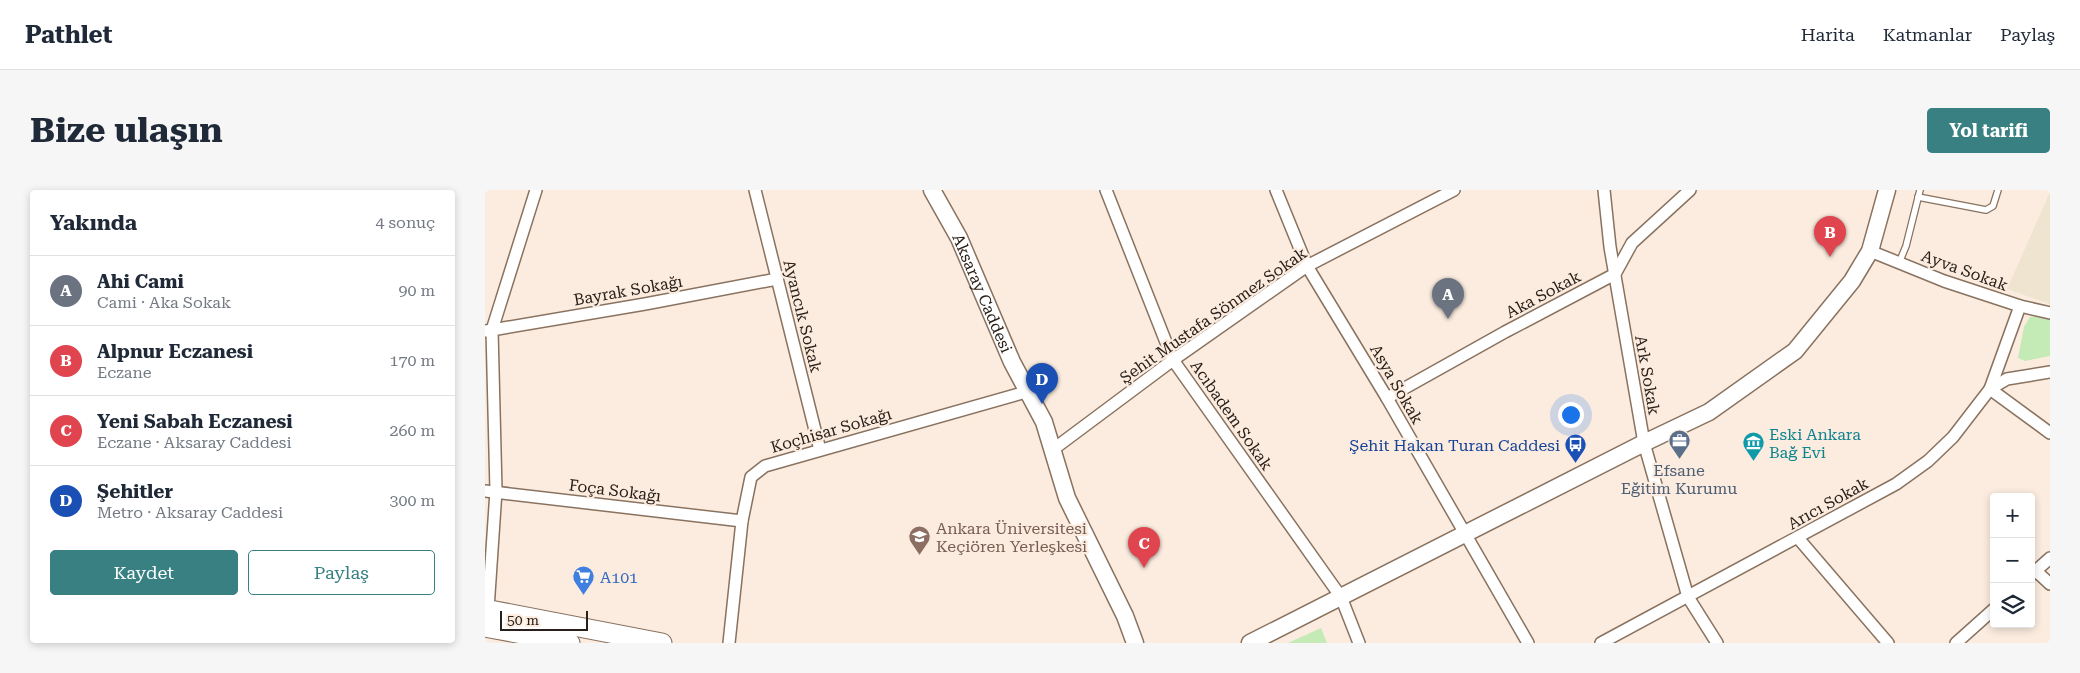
<!DOCTYPE html>
<html lang="tr">
<meta charset="utf-8">
<style>
:root{--surface:#fff;--page:#f6f6f7;--text:#1f2937;--muted:#747a83;--line:#e0e1e3;--accent:#388081}
body{margin:0;font-family:"Roboto Serif",serif;background:var(--page);color:var(--text)}
.controls{position:absolute;right:15px;bottom:15px;display:grid;overflow:hidden;border-radius:5px;box-shadow:0 2px 8px #0003}
.controls button{width:45px;height:45px;display:grid;place-items:center;padding:0;border:0;border-bottom:1px solid var(--line);background:var(--surface);color:var(--text);font:25px sans-serif}
.scale{position:absolute;left:15px;bottom:12px;width:88px;box-sizing:border-box;padding-left:5px;border:2px solid #2a2019;border-top:0;font-size:14px;line-height:18px;white-space:nowrap;color:#2a2019;-webkit-text-stroke:4px #fbecdf;paint-order:stroke}
.you{position:absolute;left:1085px;top:224px;width:18px;height:18px;margin:-12px;border:4px solid #fff;border-radius:50%;background:#1a73e8;box-shadow:0 0 0 8px #1a73e833}
.badge{display:grid;place-items:center;width:32px;height:32px;border-radius:50%;background:var(--accent);color:#fff;font-size:16px;font-weight:700}
.pin{position:absolute;translate:-50% -41px;filter:drop-shadow(0 1px 2px #0008)}
.pin::after{content:'';position:absolute;top:26px;width:18px;height:15px;background:inherit;clip-path:polygon(0 0,100% 0,50% 100%)}
.list{margin:0;padding:0;list-style:none}
h2{display:flex;justify-content:space-between;align-items:center;height:65px;margin:0;padding:0 20px;font-size:21px}
h2 small{font-size:16px;font-weight:400;color:var(--muted)}
.list li{display:grid;grid-template-columns:32px 1fr auto;gap:15px;align-items:center;box-sizing:border-box;height:70px;padding:0 20px;border-top:1px solid var(--line)}
.list b{display:block;font-size:19px;white-space:nowrap}
.list p{margin:0;font-size:16px;white-space:nowrap;color:var(--muted)}
.list em{font-size:16px;font-style:normal;color:var(--muted)}
.actions{display:flex;gap:10px;padding:15px 20px}
.actions a{flex:1;padding:11px 0;border:1px solid var(--accent);border-radius:5px;text-align:center;font-size:18px;color:var(--accent)}
.actions .main{background:var(--accent);color:#fff}
.icon{flex:none;width:28px;height:28px;fill:none;stroke:currentColor;stroke-width:2;stroke-linecap:round;stroke-linejoin:round}
.map{position:relative;flex:none;width:1565px;height:453px;overflow:hidden;border-radius:5px}
header{display:flex;align-items:center;gap:30px;box-sizing:border-box;height:70px;padding:0 25px;background:var(--surface);border-bottom:1px solid var(--line)}
header strong{font-size:24px}
nav{display:flex;gap:28px;margin-inline-start:auto;font-size:18px}
.intro{display:flex;align-items:center;justify-content:space-between;box-sizing:border-box;height:120px;padding:0 30px}
h1{margin:0;font-size:35px}
.button{padding:12px 22px;border-radius:5px;background:var(--accent);color:#fff;font-size:18px;font-weight:700}
main{display:flex;gap:30px;padding:0 30px}
aside{flex:1;background:var(--surface);border-radius:5px;box-shadow:0 2px 8px #0003}
.map>svg:first-child{display:block}
.medical{fill:#eee4cf}
.green{fill:#c4eab6}
.lines{fill:none;stroke-linecap:round;stroke-linejoin:round}
.lane-casing{stroke:#89725f;stroke-width:8}
.street-casing{stroke:#89725f;stroke-width:14}
.secondary-casing{stroke:#89725f;stroke-width:19}
.primary-casing{stroke:#89725f;stroke-width:21}
.lane{stroke:#fff;stroke-width:5.5}
.street{stroke:#fff;stroke-width:11}
.secondary{stroke:#fff;stroke-width:16}
.primary{stroke:#fff;stroke-width:19}
.labels{text-anchor:middle;stroke-width:4.5;stroke-linejoin:round;paint-order:stroke}
.street-label{font-size:16px;fill:#2a2019;stroke:#fbecdf}
.culture-label{font-size:16px;fill:#0d838f;stroke:#fbecdf;text-anchor:start}
.transit-label{font-size:16px;fill:#164399;stroke:#fbecdf;text-anchor:end}
.service-label{font-size:16px;fill:#4e5e75;stroke:#fbecdf}
.education-label{font-size:16px;fill:#785e54;stroke:#fbecdf;text-anchor:start}
.shop-label{font-size:16px;fill:#366cbe;stroke:#fbecdf;text-anchor:start}
</style>
<header>
<strong>Pathlet</strong>
<nav><a>Harita</a><a>Katmanlar</a><a>Paylaş</a></nav>
</header>
<div class="intro"><h1>Bize ulaşın</h1><a class="button">Yol tarifi</a></div>
<main>
<aside>
<h2>Yakında<small>4 sonuç</small></h2>
<ul class="list">
<li><span class="badge" style="background:#6b7280">A</span><div><b>Ahi Cami</b><p>Cami · Aka Sokak</p></div><em>90 m</em></li>
<li><span class="badge" style="background:#e0444e">B</span><div><b>Alpnur Eczanesi</b><p>Eczane</p></div><em>170 m</em></li>
<li><span class="badge" style="background:#e0444e">C</span><div><b>Yeni Sabah Eczanesi</b><p>Eczane · Aksaray Caddesi</p></div><em>260 m</em></li>
<li><span class="badge" style="background:#1a4fb4">D</span><div><b>Şehitler</b><p>Metro · Aksaray Caddesi</p></div><em>300 m</em></li>
</ul>
<div class="actions"><a class="main">Kaydet</a><a>Paylaş</a></div>
</aside>
<div class="map">
<svg width="1565" height="453" viewBox="0 0 1565 453">
<rect width="100%" height="100%" fill="#fbecdf"/>
<polygon class="medical" points="1565,2 1565,114 1522,99"/>
<g class="green">
<polygon points="1553,126 1565,130 1565,166 1540,171 1533,168 1539,137 1545,127"/>
<polygon points="836,438 842,453 803,453"/>
</g>
<g class="lines">
<defs>
<g id="lane">
<polyline points="1433,7 1501,20 1508,16 1513,0"/>
<polyline points="1414,73 1421,56 1435,0"/>
</g>
<g id="street">
<polyline points="270,0 335,260"/>
<polyline points="621,0 688,170 856,407 874,453"/>
<polyline points="791,0 822,76 902,208 1043,453"/>
<polyline points="1119,0 1125,57 1159,253 1203,407 1232,453"/>
<polyline points="1385,61 1459,91 1535,116 1565,123"/>
<polyline points="1535,116 1505,199 1565,243"/>
<polyline points="1,141 160,114 292,89"/>
<polyline points="902,208 1020,142 1130,84 1147,53 1205,0"/>
<polyline points="566,261 688,170 822,76 969,0"/>
<polyline points="0,301 257,331"/>
<polyline points="1313,348 1403,453"/>
<polyline points="1551,381 1565,394"/>
<polyline points="1546,385 1565,368"/>
<polyline points="3,419 11,301 7,140 51,0"/>
<polyline points="244,453 257,331 266,287 280,276 541,202"/>
<polyline points="1116,453 1411,294 1443,271 1468,247 1505,199 1522,189 1565,182"/>
<polyline points="1471,453 1509,419"/>
</g>
<g id="secondary">
<path id="s1" d="M447 0 474 48 527 172 559 232 582 308 640 426 650 453"/>
<polyline points="765,453 1159,253 1224,222 1310,161 1367,91 1385,61 1402,0"/>
</g>
<g id="primary">
<polyline points="0,419 177,453"/>
<polyline points="0,437 85,453"/>
</g>
</defs>
<use href="#lane" class="lane-casing"/>
<use href="#street" class="street-casing"/>
<use href="#secondary" class="secondary-casing"/>
<use href="#primary" class="primary-casing"/>
<use href="#lane" class="lane"/>
<use href="#street" class="street"/>
<use href="#secondary" class="secondary"/>
<use href="#primary" class="primary"/>
</g>
<defs>
<symbol id="office-pin" viewBox="-11 -11 22 30"><path d="M0 17L-7.5 6A9.5 9.5 0 1 1 7.5 6Z" fill="#5c6f8a" stroke="#fbecdf"/><path d="M-6-3h4V-5.5h4V-3h4V5H-6ZM-1-4.5V-3h2v-1.5ZM-6 0V1H6V0Z" fill="#fff"/></symbol>
<symbol id="museum-pin" viewBox="-11 -11 22 30"><path d="M0 17L-7.5 6A9.5 9.5 0 1 1 7.5 6Z" fill="#0f9aa8" stroke="#fbecdf"/><path d="M0-6L6-3V-2H-6V-3ZM-5-1h2V3h-2ZM-1-1h2V3h-2ZM3-1h2V3H3ZM-6 4H6V6H-6Z" fill="#fff"/></symbol>
<symbol id="bus-pin" viewBox="-11 -11 22 30"><path d="M0 17L-7.5 6A9.5 9.5 0 1 1 7.5 6Z" fill="#1a4fb4" stroke="#fbecdf"/><path d="M-5-6H5V4H4V6H2V4H-2V6H-4V4H-5ZM-3.5-4V0h7V-4ZM-3.5 1.2v1.5H-2V1.2ZM2 1.2v1.5H3.5V1.2Z" fill="#fff"/></symbol>
<symbol id="university-pin" viewBox="-11 -11 22 30"><path d="M0 17L-7.5 6A9.5 9.5 0 1 1 7.5 6Z" fill="#8d6e63" stroke="#fbecdf"/><path d="M0-5L7-2L0 1L-7-2ZM-4 1L0 2.5L4 1V4Q0 6-4 4Z" fill="#fff"/></symbol>
<symbol id="supermarket-pin" viewBox="-11 -11 22 30"><path d="M0 17L-7.5 6A9.5 9.5 0 1 1 7.5 6Z" fill="#3f7fe0" stroke="#fbecdf"/><path d="M-6-5.5h2.5l.6 2H6L4.5 2H-2.5L-4.4-4H-6ZM-1.5 3.2a1.3 1.3 0 1 0 .1 0ZM3 3.2a1.3 1.3 0 1 0 .1 0Z" fill="#fff"/></symbol>
</defs>
<g fill-rule="evenodd">
<use href="#office-pin" x="1182" y="238" width="25" height="34"/>
<use href="#museum-pin" x="1256" y="240" width="25" height="34"/>
<use href="#bus-pin" x="1078" y="242" width="25" height="34"/>
<use href="#university-pin" x="422" y="334" width="25" height="34"/>
<use href="#supermarket-pin" x="86" y="374" width="25" height="34"/>
</g>
<g class="labels">
<g class="street-label">
<text transform="translate(1480 80) rotate(20)" y="6">Ayva Sokak</text>
<text transform="translate(143 100) rotate(-10)" y="6">Bayrak Sokağı</text>
<text dy="6" stroke="none"><textPath href="#s1" startOffset="115">Aksaray Caddesi</textPath></text>
<text transform="translate(1058 104) rotate(-28)" y="6">Aka Sokak</text>
<text transform="translate(728 125) rotate(-35)" y="6">Şehit Mustafa Sönmez Sokak</text>
<text transform="translate(318 126) rotate(76)" y="6">Ayancık Sokak</text>
<text transform="translate(1163 185) rotate(80)" y="6">Ark Sokak</text>
<text transform="translate(912 194) rotate(60)" y="6">Asya Sokak</text>
<text transform="translate(747 225) rotate(55)" y="6">Acıbadem Sokak</text>
<text transform="translate(346 240) rotate(-16)" y="6">Koçhisar Sokağı</text>
<text transform="translate(130 300) rotate(7)" y="6">Foça Sokağı</text>
<text transform="translate(1343 313) rotate(-29)" y="6">Arıcı Sokak</text>
</g>
<g class="culture-label">
<text x="1284" y="250">Eski Ankara<tspan x="1284" dy="18">Bağ Evi</tspan></text>
</g>
<g class="transit-label">
<text x="1075" y="261">Şehit Hakan Turan Caddesi</text>
</g>
<g class="service-label">
<text x="1194" y="286">Efsane<tspan x="1194" dy="18">Eğitim Kurumu</tspan></text>
</g>
<g class="education-label">
<text x="451" y="344">Ankara Üniversitesi<tspan x="451" dy="18">Keçiören Yerleşkesi</tspan></text>
</g>
<g class="shop-label">
<text x="115" y="393">A101</text>
</g>
</g>
</svg>
<div class="controls">
<button>+</button>
<button>−</button>
<button><svg class="icon" aria-label="layers" viewBox="0 0 24 24"><path d="M12 4l9 5-9 5-9-5zM3 14l9 5 9-5"/></svg></button>
</div>
<div class="scale">50 m</div>
<div class="you"></div>
<div class="pin badge" style="left:963px;top:129px;background:#6b7280">A</div>
<div class="pin badge" style="left:1345px;top:67px;background:#e0444e">B</div>
<div class="pin badge" style="left:659px;top:378px;background:#e0444e">C</div>
<div class="pin badge" style="left:557px;top:214px;background:#1a4fb4">D</div>
</div>
</main>
